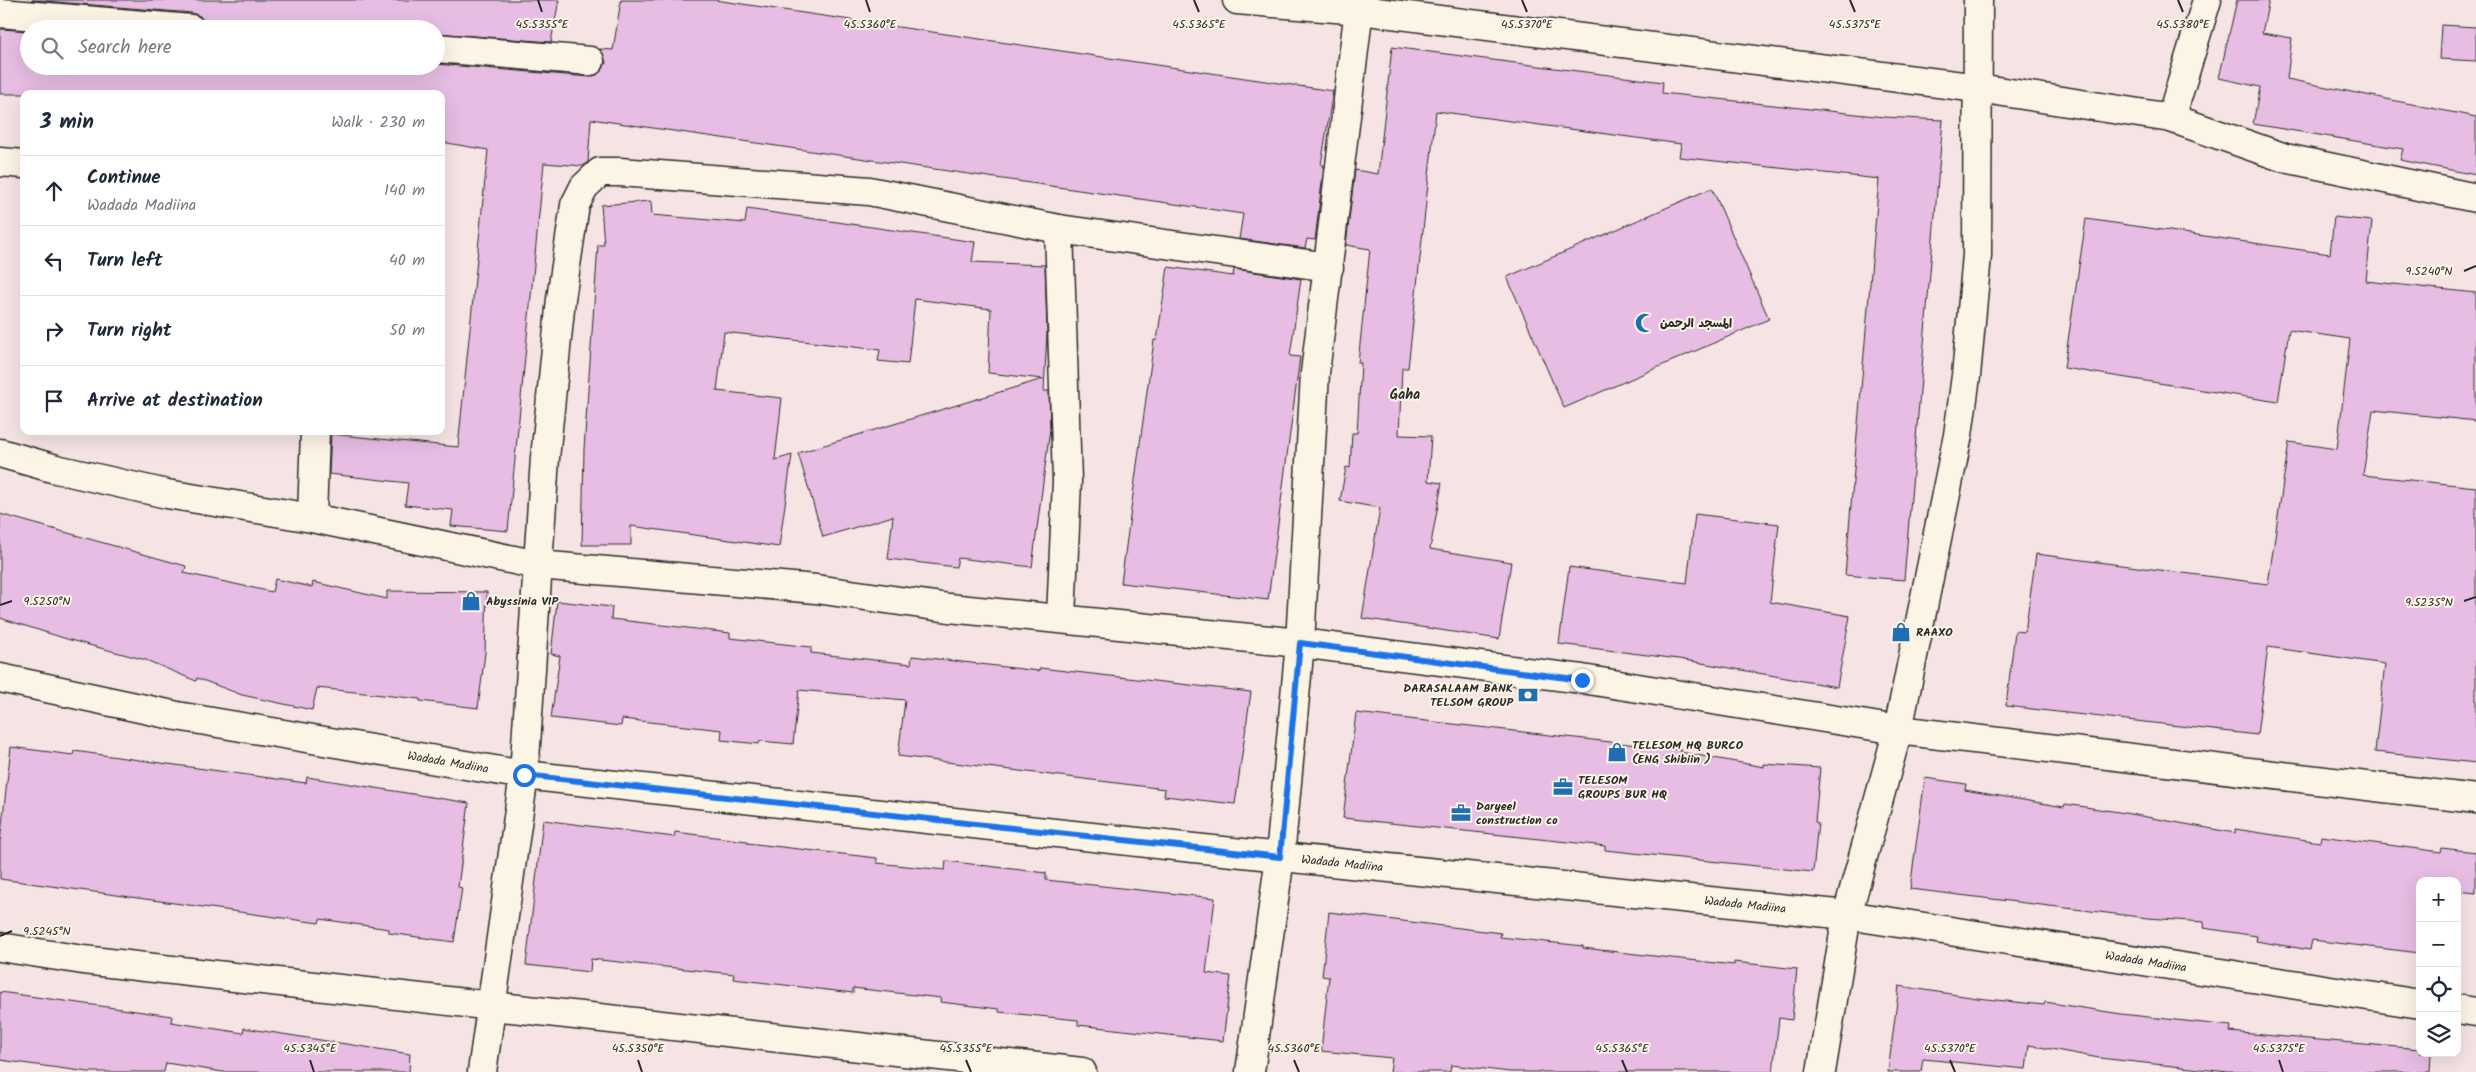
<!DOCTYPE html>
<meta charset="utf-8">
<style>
:root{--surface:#fff;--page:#f2f2f3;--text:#1f2937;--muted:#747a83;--line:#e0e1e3}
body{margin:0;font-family:Kalam,"Playpen Sans Arabic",sans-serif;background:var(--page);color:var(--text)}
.controls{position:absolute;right:15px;bottom:15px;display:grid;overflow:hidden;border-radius:10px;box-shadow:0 5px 20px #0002}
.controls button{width:45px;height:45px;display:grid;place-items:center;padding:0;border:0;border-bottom:1px solid var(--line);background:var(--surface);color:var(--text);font:25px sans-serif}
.stop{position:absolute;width:15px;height:15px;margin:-11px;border:4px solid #1a73e8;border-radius:50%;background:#fff}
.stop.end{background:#1a73e8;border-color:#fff;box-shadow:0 1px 5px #0008}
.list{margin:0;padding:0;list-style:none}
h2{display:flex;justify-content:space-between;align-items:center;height:65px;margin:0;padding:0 20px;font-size:21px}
h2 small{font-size:16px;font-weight:400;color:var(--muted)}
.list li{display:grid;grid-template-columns:32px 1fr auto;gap:15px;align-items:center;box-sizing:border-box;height:70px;padding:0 20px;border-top:1px solid var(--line)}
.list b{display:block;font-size:19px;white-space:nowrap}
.list p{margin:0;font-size:16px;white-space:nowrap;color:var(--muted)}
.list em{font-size:16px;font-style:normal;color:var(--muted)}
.icon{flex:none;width:28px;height:28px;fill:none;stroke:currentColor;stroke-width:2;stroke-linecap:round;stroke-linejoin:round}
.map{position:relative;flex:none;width:2476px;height:1072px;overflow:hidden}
.search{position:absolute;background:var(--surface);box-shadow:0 5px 20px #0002;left:20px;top:20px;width:425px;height:55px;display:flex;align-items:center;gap:12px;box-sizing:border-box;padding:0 18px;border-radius:28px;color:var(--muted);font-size:19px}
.panel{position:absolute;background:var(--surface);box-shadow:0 5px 20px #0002;left:20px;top:90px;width:425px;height:345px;border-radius:10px}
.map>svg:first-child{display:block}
.building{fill:#e7bde3;stroke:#2b2b2b}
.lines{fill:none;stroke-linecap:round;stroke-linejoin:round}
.minor-casing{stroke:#2b2b2b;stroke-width:31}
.minor{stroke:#fcf5e5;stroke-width:28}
.route{stroke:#1a73e8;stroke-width:6}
.ticks{fill:none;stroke:#2b2b2b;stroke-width:2}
.labels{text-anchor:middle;stroke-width:4;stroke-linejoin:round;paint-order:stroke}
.poi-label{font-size:12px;font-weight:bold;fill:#2b2b2b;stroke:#fcf5e5;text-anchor:start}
.street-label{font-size:12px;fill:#2b2b2b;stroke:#fcf5e5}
.neighbourhood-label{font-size:14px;font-weight:bold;fill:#2b2b2b;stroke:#fcf5e5}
.ticks-label{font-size:12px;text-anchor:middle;fill:#2b2b2b;stroke:#fcf5e5;stroke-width:4;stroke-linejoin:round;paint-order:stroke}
</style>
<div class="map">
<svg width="2476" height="1072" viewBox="0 0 2476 1072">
<rect width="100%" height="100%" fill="#f6e4e4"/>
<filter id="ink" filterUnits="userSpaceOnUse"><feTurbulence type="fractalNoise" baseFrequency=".02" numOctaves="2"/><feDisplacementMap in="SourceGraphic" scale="10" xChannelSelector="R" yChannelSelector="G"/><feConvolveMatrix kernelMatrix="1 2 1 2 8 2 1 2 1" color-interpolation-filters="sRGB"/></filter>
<g filter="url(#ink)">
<g class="building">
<polygon points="32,0 559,0 551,42 436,33 436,29 206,29 200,16 192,13"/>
<polygon points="621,0 715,0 1333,91 1321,165 1324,165 1315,240 1307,239 1305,248 1239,239 1243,214 591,119 588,162 583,166 544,163 508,531 451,526 453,510 405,505 408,483 329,474 331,434 458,447 488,150 441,142 441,94 0,94 0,29 29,31 29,66 436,66 436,64 589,77 597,75 603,69 606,62 600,49 613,50"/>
<polygon points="2237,0 2269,0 2262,33 2292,38 2287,79 2476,117 2476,175 2400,160 2403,149 2253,124 2260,87 2219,78"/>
<polygon points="2441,25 2476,27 2476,61 2439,59"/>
<polygon points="1392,47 1663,82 1662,93 1884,117 1943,120 1904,580 1845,575 1879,179 1679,157 1681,144 1436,111 1408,368 1402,368 1399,435 1431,436 1428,481 1442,483 1430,549 1511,562 1499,639 1362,618 1380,508 1340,501 1346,467 1350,468 1352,433 1357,433 1361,363 1358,363 1370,249 1346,245 1355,170 1378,174"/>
<polygon points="1712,188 1769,319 1564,408 1507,277"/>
<polygon points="651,201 652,215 745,223 747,209 975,242 972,262 1045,265 1047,333 1044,391 1049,391 1050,429 1032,567 958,558 956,567 888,559 893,516 823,537 798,453 1043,379 988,373 991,309 915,299 908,364 878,361 880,350 724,332 717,391 782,398 775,460 792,455 779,547 631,526 631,545 582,545 584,449 598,245 604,245 601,205"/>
<polygon points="2334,217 2372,221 2366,281 2476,293 2476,421 2373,410 2363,475 2476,487 2476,763 2375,752 2385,664 2268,647 2257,735 2006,706 2015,631 2025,632 2036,554 2268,584 2289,442 2337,449 2350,339 2289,330 2278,402 2064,368 2086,219 2330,254"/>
<polygon points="1168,267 1233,276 1234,269 1301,279 1290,356 1300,357 1268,600 1121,583 1154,340 1157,340"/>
<polygon points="0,514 186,566 184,573 272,592 275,579 312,587 313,582 387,599 387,591 487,592 485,653 478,708 420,701 420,699 317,688 312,710 242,695 197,678 196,681 146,660 70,640 0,618"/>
<polygon points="1695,514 1779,524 1770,602 1850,616 1837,687 1679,659 1559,644 1569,567 1687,583"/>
<polygon points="557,601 612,607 611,619 730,633 730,638 811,647 811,653 911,664 912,656 1039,671 1040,668 1251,692 1235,804 1164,796 1165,789 898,756 905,700 799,690 793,744 760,741 759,744 721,740 722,730 622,719 621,726 551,718 560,656 551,654"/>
<polygon points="1356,713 1681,750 1680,752 1764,767 1764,764 1820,768 1815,822 1818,823 1813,872 1605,850 1605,846 1343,818"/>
<polygon points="11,747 73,755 74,751 306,783 307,777 469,803 458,887 462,888 454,942 389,933 389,929 320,919 319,923 0,879 0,842"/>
<polygon points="1925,778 1966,784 1965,790 2064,807 2065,804 2119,812 2235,833 2235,829 2320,842 2321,836 2441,852 2442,848 2476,852 2476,893 2457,891 2457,881 2420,881 2420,953 2312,940 2310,950 2256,941 2257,936 2203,928 2204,922 2148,918 1910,889"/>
<polygon points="543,820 674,837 675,832 747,841 747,843 877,858 877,863 945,870 946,861 1046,873 1046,880 1215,898 1206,973 1231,976 1223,1041 1078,1025 1078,1020 999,1012 999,1009 940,1002 941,998 853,988 853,993 733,979 734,974 656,966 591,959 590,972 526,965"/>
<polygon points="1329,912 1501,933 1500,937 1583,946 1583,948 1734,965 1734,962 1797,969 1792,1020 1779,1018 1773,1072 1510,1072 1451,1065 1450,1072 1390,1072 1392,1058 1321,1051 1329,977 1322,976"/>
<polygon points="1899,986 1977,998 2044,1005 2045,1002 2121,1014 2231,1026 2230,1032 2420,1049 2420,1053 2431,1053 2430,1072 2228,1072 2099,1058 2029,1045 2026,1069 1923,1059 1921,1072 1888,1072"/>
<polygon points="0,992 172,1016 171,1022 243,1033 244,1028 410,1054 409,1072 223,1072 166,1063 164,1072 88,1072 0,1060"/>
</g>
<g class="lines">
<defs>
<g id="minor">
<polyline points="1237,0 1360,10 1978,88 2171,118 2285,158 2476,198"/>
<polyline points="0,13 191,29"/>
<polyline points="436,48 590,61"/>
<polyline points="2171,118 2207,0"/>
<polyline points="0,162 24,164"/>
<polyline points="1059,229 1067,481 1061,618"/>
<polyline points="0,453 56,469 167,494 312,518 538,565 816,589 949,608 1300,643 1582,679 1898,730 2476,799"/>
<polyline points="312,518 315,431"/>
<path id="s1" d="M0 678 177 716 524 775 1184 847 1847 915 2420 1004"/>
<polyline points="0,947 83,960 1082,1072"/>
<polyline points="2457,1009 2476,1012"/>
<polyline points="482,1072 524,775 545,458 561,299 575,205 584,187 600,172 620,172 869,191 1059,229 1329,267"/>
<polyline points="1250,1072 1280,857 1300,643 1315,373 1360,0"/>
<polyline points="1821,1072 1847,915 1898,730 1958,435 1966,376 1977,255 1978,0"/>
</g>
</defs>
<use href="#minor" class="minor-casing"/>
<use href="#minor" class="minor"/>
</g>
</g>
<g class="lines" filter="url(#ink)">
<polyline class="route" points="524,775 1280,857 1300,643 1582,680"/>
</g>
<path class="ticks" d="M538 0 542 12M866 0 870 12M1194 0 1199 12M1522 0 1527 12M1850 0 1855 12M2178 0 2183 12M2464 271 2476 266M2464 601 2476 597M0 605 12 601M0 936 12 931M310 1060 314 1072M638 1060 642 1072M966 1060 971 1072M1294 1060 1299 1072M1622 1060 1627 1072M1950 1060 1955 1072M2279 1060 2283 1072"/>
<defs>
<symbol id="mosque-bare" viewBox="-9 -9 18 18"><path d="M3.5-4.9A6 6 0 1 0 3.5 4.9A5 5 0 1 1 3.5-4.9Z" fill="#1f6fb2" stroke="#fcf5e5" stroke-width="2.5" paint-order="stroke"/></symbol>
<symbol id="shop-bare" viewBox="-9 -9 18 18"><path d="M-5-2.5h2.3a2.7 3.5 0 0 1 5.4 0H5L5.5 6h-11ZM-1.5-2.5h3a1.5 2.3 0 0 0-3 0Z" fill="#1f6fb2" stroke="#fcf5e5" stroke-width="2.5" paint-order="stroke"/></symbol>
<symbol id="bank-bare" viewBox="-9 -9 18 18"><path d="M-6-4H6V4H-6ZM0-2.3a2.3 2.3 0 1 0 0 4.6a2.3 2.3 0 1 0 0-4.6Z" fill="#1f6fb2" stroke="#fcf5e5" stroke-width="2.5" paint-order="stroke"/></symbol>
<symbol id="office-bare" viewBox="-9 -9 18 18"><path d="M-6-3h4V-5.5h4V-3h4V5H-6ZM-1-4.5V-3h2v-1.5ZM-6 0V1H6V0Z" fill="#1f6fb2" stroke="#fcf5e5" stroke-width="2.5" paint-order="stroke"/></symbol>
</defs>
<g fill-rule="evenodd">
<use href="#mosque-bare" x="1631" y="309" width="28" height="28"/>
<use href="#shop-bare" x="457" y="587" width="28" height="28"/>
<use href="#shop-bare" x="1887" y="618" width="28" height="28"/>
<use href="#bank-bare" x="1514" y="681" width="28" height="28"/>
<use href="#shop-bare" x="1603" y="738" width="28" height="28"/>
<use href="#office-bare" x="1549" y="773" width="28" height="28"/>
<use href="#office-bare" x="1447" y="799" width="28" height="28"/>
</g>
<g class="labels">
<g class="poi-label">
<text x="1660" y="327">المسجد الرحمن</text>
<text x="486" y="605">Abyssinia VIP</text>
<text x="1916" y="636">RAAXO</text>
<text x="1513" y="692" text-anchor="end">DARASALAAM BANK<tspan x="1513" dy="14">TELSOM GROUP</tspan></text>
<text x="1632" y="749">TELESOM HQ BURCO<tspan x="1632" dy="14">(ENG Shibiin )</tspan></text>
<text x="1578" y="784">TELESOM<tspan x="1578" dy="14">GROUPS BUR HQ</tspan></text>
<text x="1476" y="810">Daryeel<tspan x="1476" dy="14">construction co</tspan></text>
</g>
<g class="street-label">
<text dy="4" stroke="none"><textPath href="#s1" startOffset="456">Wadada Madiina</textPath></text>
<text dy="4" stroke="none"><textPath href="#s1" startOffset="1356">Wadada Madiina</textPath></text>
<text dy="4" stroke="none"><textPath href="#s1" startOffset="1761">Wadada Madiina</textPath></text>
<text dy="4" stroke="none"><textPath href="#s1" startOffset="2166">Wadada Madiina</textPath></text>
</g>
<g class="neighbourhood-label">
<text x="1405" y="399">Gaha</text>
</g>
</g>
<g class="ticks-label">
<text x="542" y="28">45.5355°E</text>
<text x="870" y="28">45.5360°E</text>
<text x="1199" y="28">45.5365°E</text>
<text x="1527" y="28">45.5370°E</text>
<text x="1855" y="28">45.5375°E</text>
<text x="2183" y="28">45.5380°E</text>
<text x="2429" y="275">9.5240°N</text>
<text x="47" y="605">9.5250°N</text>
<text x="2429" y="606">9.5235°N</text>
<text x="47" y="935">9.5245°N</text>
<text x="310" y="1052">45.5345°E</text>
<text x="638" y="1052">45.5350°E</text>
<text x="966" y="1052">45.5355°E</text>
<text x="1294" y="1052">45.5360°E</text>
<text x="1622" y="1052">45.5365°E</text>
<text x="1950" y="1052">45.5370°E</text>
<text x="2279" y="1052">45.5375°E</text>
</g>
</svg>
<div class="controls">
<button>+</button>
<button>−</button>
<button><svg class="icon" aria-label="locate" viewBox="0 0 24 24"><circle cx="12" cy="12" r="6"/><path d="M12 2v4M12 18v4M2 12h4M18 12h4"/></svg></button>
<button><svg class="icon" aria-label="layers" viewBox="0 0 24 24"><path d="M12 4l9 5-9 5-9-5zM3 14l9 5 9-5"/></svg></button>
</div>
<div class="stop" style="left:524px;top:775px"></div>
<div class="stop end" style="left:1582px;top:680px"></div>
<div class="search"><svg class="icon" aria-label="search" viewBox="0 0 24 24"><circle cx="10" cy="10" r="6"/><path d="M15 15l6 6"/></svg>Search here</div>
<section class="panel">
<h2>3 min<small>Walk · 230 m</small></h2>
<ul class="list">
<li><svg class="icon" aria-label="ahead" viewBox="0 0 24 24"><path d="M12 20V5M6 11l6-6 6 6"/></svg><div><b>Continue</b><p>Wadada Madiina</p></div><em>140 m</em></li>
<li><svg class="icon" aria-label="left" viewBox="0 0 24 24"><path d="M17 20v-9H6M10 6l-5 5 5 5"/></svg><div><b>Turn left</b></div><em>40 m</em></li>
<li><svg class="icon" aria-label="right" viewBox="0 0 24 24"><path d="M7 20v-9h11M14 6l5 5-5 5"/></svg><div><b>Turn right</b></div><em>50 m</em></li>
<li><svg class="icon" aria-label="arrive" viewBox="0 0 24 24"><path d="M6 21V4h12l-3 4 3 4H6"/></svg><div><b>Arrive at destination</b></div></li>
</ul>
</section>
</div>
